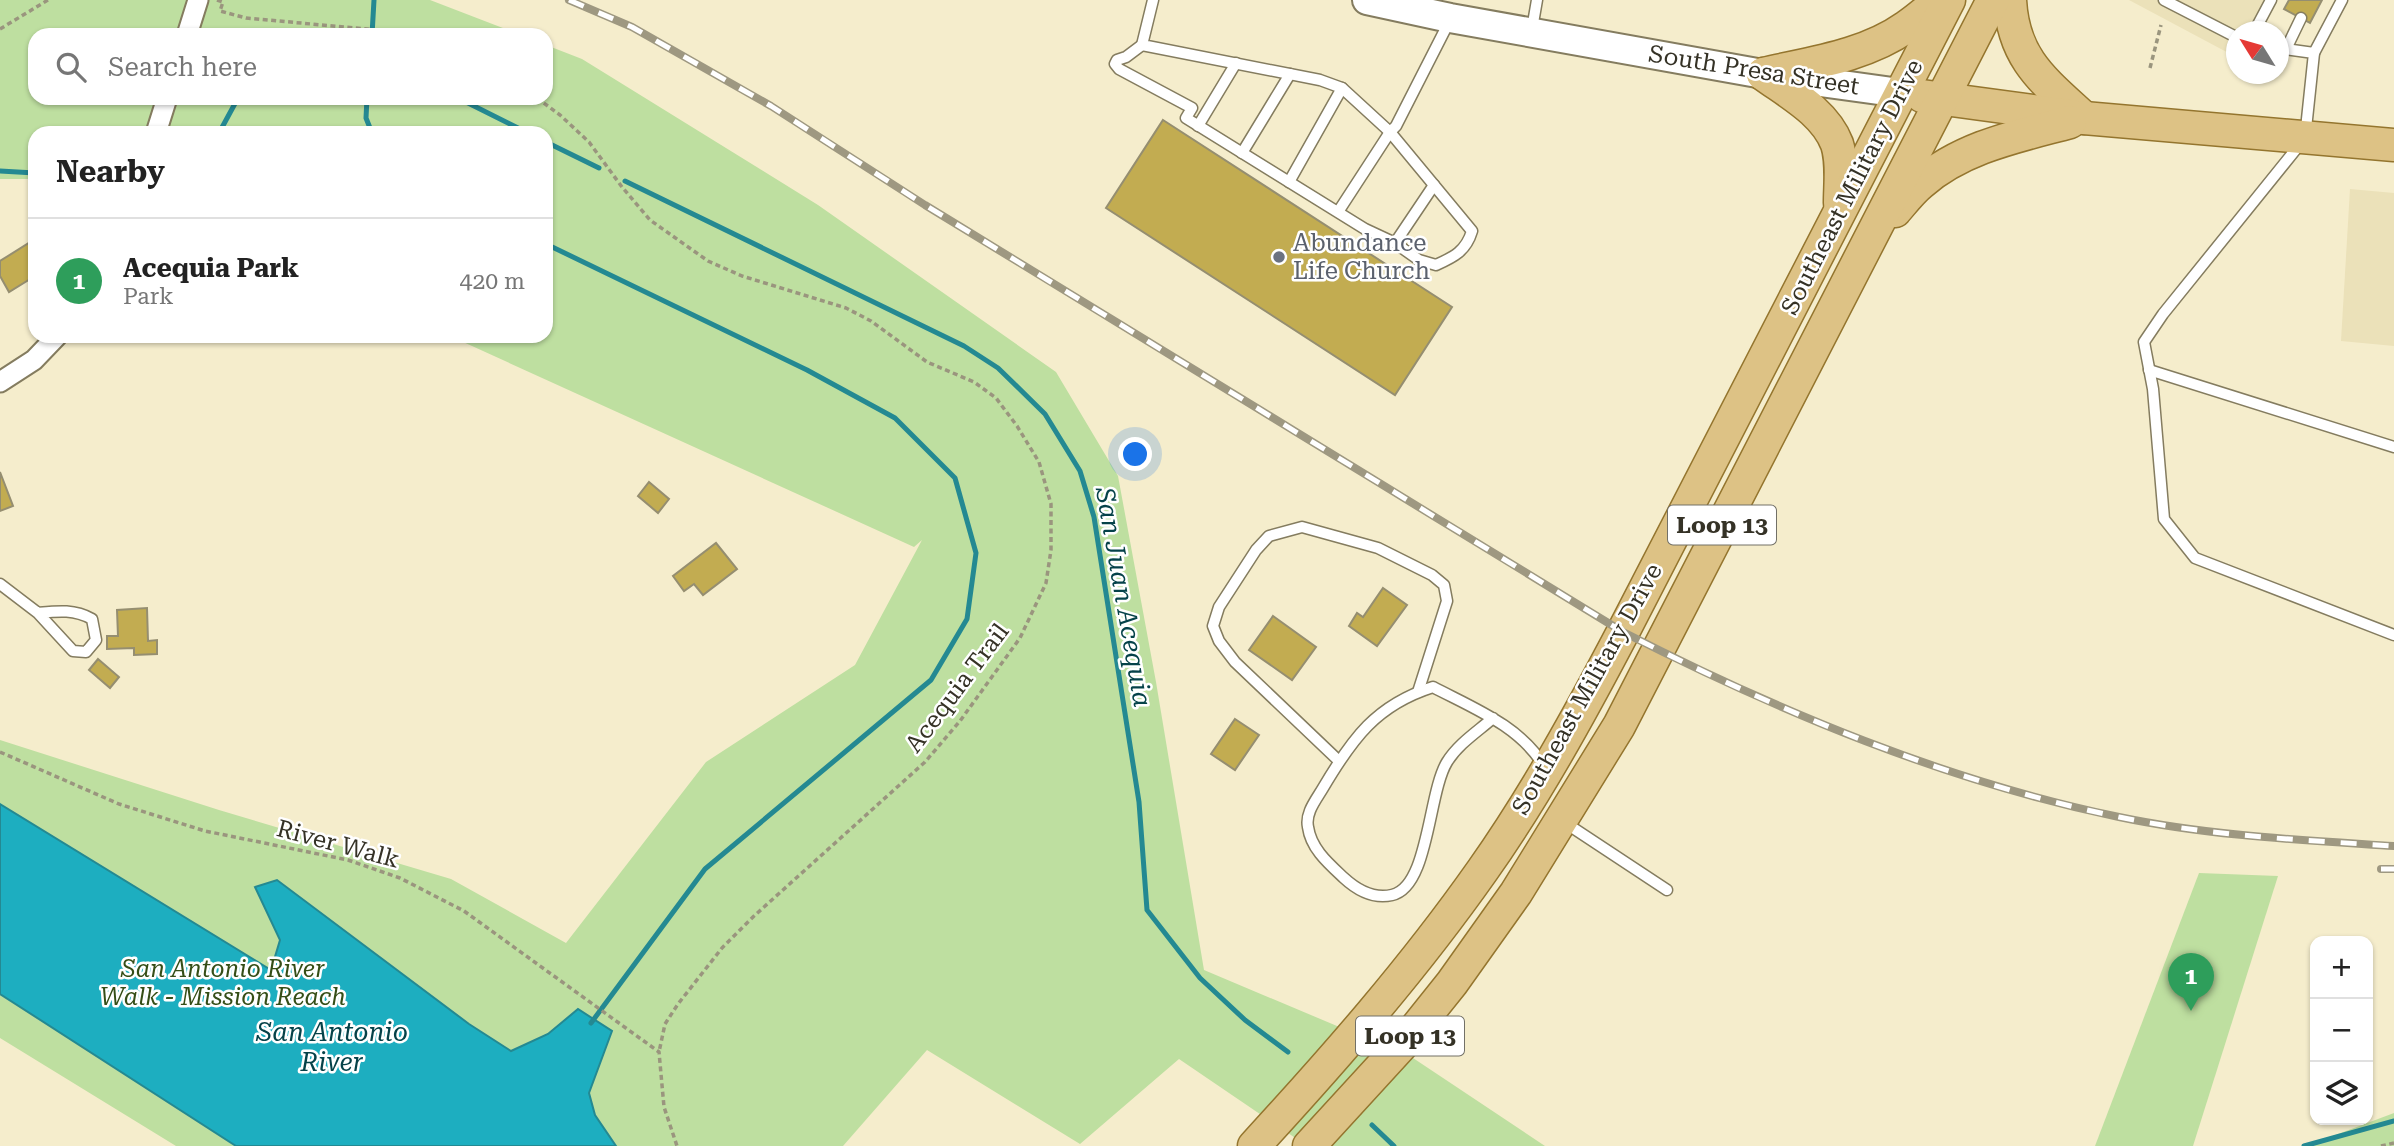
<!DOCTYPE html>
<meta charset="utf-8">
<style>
:root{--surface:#fff;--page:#f6f6f6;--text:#222;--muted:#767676;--line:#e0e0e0;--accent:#116798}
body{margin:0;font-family:"Roboto Serif",serif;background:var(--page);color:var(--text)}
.controls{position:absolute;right:21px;bottom:21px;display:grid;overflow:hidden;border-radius:14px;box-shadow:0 2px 5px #0004}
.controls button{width:63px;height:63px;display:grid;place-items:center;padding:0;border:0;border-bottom:2px solid var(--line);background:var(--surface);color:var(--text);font:35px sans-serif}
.compass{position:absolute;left:2226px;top:21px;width:63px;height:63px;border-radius:50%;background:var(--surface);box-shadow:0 2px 5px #0004;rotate:307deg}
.you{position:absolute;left:1136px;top:455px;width:24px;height:24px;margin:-18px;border:5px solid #fff;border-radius:50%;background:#1a73e8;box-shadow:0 0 0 10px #1a73e833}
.badge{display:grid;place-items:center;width:46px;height:46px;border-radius:50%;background:var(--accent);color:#fff;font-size:23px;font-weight:700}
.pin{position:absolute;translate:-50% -58px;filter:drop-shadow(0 2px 4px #0008)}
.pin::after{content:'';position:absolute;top:37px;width:24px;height:21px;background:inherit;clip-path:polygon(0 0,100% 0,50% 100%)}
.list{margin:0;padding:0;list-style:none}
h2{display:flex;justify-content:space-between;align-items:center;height:91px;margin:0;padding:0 28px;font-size:30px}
h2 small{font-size:23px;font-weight:400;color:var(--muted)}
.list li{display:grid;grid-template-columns:46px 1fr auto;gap:21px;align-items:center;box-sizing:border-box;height:126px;padding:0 28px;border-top:2px solid var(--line)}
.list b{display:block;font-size:26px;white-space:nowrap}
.list p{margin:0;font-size:23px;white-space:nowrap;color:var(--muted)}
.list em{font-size:23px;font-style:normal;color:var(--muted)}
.icon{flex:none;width:38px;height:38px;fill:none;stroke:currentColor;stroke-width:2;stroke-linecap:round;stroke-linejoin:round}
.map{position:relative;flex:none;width:2394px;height:1146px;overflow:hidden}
.search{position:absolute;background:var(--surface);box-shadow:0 2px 5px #0004;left:28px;top:28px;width:525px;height:77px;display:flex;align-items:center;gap:18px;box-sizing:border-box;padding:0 24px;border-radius:21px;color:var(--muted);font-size:26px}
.panel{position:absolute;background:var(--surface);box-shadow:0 2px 5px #0004;left:28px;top:126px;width:525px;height:217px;border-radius:21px}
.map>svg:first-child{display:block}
.built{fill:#ebe1b9}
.green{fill:#bedfa0}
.water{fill:#1daec0;stroke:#248992;stroke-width:2}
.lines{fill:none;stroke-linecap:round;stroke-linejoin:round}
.stream{stroke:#248992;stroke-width:5}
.building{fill:#c2ac51;stroke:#958e70;stroke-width:2}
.service-casing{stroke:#847c5f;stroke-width:13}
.minor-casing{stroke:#847c5f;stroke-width:23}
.secondary-casing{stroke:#847c5f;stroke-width:32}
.primary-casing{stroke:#94752e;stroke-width:35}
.path{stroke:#9a957e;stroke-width:3.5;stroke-dasharray:5 3.5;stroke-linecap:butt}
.service{stroke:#fff;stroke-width:10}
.minor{stroke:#fff;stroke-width:19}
.secondary{stroke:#fff;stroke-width:28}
.primary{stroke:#ddc285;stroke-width:32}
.rail-casing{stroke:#9e9881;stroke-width:8}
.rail{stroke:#fff;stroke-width:5;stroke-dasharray:16;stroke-linecap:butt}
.worship-dot{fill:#6b7280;stroke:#fff;stroke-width:2.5}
.labels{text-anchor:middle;stroke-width:5;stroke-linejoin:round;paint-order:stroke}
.shield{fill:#fff;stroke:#727067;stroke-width:2}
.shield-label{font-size:23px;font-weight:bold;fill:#353226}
.street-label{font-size:24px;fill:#353226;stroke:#fff}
.worship-label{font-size:24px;fill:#5b616d;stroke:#fff;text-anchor:start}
.park-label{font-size:24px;font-style:italic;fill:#354e17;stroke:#fff}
.water-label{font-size:26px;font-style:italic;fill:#054249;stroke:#fff}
</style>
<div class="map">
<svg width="2394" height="1146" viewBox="0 0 2394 1146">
<rect width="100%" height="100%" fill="#f5edcc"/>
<g class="built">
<polygon points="2129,0 2267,0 2251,31 2236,32 2236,57"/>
<polygon points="2350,189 2394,193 2394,346 2341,341"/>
</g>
<g class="green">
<polygon points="0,0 430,0 521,35 35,35 35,98 546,98 546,45 582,59 818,205 1056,372 1118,476 1156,682 1204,970 1413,1058 1545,1146 1307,1146 1179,1059 1080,1144 927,1050 843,1146 176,1146 0,1038 0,740 219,810 451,879 566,943 706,762 855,665 922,540 914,547 450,336 546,336 546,133 35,133 35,179 0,179"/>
<polygon points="2199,873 2278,876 2193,1146 2095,1146"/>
<polygon points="2394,1113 2394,1146 2306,1146"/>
</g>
<polygon class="water" points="0,804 271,970 280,940 255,887 277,880 469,1024 511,1051 548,1034 578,1009 612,1031 589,1093 595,1115 616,1146 236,1146 0,994"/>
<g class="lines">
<g class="stream">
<polyline points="372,35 374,0"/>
<polyline points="367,98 366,118 372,133"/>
<polyline points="458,98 528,133"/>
<polyline points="219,133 238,98"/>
<polyline points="546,142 599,168"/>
<polyline points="0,171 35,173"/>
<polyline points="625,181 964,346 998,368 1045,414 1080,471 1094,517 1139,802 1147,910 1200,978 1245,1020 1288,1052"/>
<polyline points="546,244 807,370 895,418 955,478 976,553 967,619 931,680 705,869 591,1023"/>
<polyline points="1372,1125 1394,1146"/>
<polyline points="2304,1146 2394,1121"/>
</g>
</g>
<g class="building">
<polygon points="2289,0 2322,0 2310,23 2284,9"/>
<polygon points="1163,120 1452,307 1395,395 1106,208"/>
<polygon points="32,241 35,246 35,276 9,292 0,276 0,261"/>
<polygon points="0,472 13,506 0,511"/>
<polygon points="649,482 669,499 658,513 638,496"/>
<polygon points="716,543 737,569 703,595 694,584 684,591 673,576"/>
<polygon points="1383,588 1407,605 1377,646 1349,626 1357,613 1363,617"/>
<polygon points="147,608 148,641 157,640 157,654 134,655 134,648 107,649 107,636 118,636 117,610"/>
<polygon points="1273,616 1316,647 1292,680 1249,650"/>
<polygon points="98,659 119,677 110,688 89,670"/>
<polygon points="1235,719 1259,735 1235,770 1211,754"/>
</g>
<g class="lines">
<defs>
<g id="service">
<polyline points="1153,0 1142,45 1320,80 1342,88 1390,132 1396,126 1449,22"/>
<polyline points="2164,0 2236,37"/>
<polyline points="1532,29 1537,0"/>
<polyline points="2254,32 2271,0"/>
<path d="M1142 45 1126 57 1117 60 1115 64 1119 69 1192 108 1186 118 1365 229 1395 243 1419 260 1436 265C1454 257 1466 251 1472 231L1390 132 1338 212"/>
<polyline points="2278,48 2314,53 2305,138 2163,314 2144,342 2153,389 2164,519 2195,558 2394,635"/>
<polyline points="2286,49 2301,18"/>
<polyline points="2314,53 2342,0"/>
<polyline points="1198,126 1236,63"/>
<polyline points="1242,153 1290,74"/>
<polyline points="1289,182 1342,88"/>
<polyline points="1395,243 1434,185"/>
<polyline points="2149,370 2394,447"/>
<path d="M0 584 38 613 73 651 86 652 96 640 92 619C74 609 58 611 38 613"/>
<path d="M1493 718C1477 732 1458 744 1447 762 1428 793 1429 887 1392 895 1374 899 1357 890 1344 878 1329 864 1311 849 1308 827 1305 813 1316 800 1323 788 1352 739 1376 705 1433 687 1473 708 1520 726 1544 766"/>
<polyline points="1339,761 1235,662 1219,641 1213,626 1219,607 1256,550 1269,536 1302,527 1378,548 1432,575 1444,585 1447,601 1418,692"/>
<polyline points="1564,822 1667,890"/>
</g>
<g id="minor">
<polyline points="187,35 198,0"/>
<polyline points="156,133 167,98"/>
<polyline points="0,382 34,360 57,336"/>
</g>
<polyline id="secondary" points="1367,0 1450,18 1763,74 1900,93"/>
<g id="primary">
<path d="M2010 0C2013 59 2044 81 2084 118"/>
<path d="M1763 74C1811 63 1865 56 1906 27 1918 19 1929 9 1940 0"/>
<path d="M1763 74C1789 93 1825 112 1837 144 1843 163 1840 184 1840 203"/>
<polyline points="1922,96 2084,118 2394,145"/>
<path d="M1895 211C1903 202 1911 191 1921 183 1962 147 2018 136 2070 122"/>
<path d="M1254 1146C1335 1058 1413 969 1482 871 1535 796 1580 714 1623 632L1949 0"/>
<polyline points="1309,1146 1408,1038 1452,983 1516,893 1619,726 1993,0"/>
</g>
</defs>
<use href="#service" class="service-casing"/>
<use href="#minor" class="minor-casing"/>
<use href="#secondary" class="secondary-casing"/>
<use href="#primary" class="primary-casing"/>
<g class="path">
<polyline points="217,0 223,2 220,11 246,18 431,35"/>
<polyline points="0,29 48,0"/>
<polyline points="2150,68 2161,25"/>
<polyline points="2269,75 2269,74"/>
<polyline points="537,98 560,115 589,142 622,187 650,220 708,261 742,276 846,308 871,321 927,362 974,382 996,398 1017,426 1039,462 1051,504 1051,550 1046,583 1020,638 960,721 925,762 754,916 722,948 678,1004 665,1024 659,1052"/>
<polyline points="0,752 119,804 205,831 348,860 400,878 464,911 659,1052 664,1107 677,1146"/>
<polyline points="2381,1146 2394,1143"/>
</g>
<use href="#service" class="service"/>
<use href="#minor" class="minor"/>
<use href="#secondary" class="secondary"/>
<use href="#primary" class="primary"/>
<defs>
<g id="rail">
<path d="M569 0 632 27 771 106 925 205 1623 632C1780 712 1946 781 2119 817 2210 836 2302 840 2394 846"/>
<polyline points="2381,869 2394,869"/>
</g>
</defs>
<use href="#rail" class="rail-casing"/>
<use href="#rail" class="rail"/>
</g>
<circle class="worship-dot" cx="1279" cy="257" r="7"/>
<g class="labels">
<g class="shield">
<rect x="1668" y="505.5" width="108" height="39" rx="5"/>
<rect x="1356" y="1016.5" width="108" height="39" rx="5"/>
</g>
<g class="shield-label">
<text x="1722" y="533">Loop 13</text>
<text x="1410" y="1044">Loop 13</text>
</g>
<g class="street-label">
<text transform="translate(1754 70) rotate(9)" y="8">South Presa Street</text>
<text transform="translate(1852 187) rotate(-63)" y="8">Southeast Military Drive</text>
<text transform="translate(957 688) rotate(-53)" y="8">Acequia Trail</text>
<text transform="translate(1587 689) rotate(-61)" y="8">Southeast Military Drive</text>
<text transform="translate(338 844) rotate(15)" y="8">River Walk</text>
</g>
<g class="worship-label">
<text x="1293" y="251">Abundance<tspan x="1293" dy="28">Life Church</tspan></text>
</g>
<g class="park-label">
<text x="223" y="977">San Antonio River<tspan x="223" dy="28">Walk - Mission Reach</tspan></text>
</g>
<g class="water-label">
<text transform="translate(1124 597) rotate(80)" y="9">San Juan Acequia</text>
<text x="332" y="1041">San Antonio<tspan x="332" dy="30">River</tspan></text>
</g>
</g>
</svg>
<div class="controls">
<button>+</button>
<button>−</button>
<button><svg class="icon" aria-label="layers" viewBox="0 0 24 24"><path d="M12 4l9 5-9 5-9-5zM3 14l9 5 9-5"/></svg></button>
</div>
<svg class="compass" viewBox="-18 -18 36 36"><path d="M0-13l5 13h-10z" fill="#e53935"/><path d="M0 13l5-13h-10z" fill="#767676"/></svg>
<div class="you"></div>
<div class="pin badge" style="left:2191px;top:1011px;background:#2e9e5b">1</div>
<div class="search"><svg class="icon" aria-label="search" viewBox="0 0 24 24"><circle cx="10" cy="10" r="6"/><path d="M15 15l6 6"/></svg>Search here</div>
<section class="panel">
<h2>Nearby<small></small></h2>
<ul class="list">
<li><span class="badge" style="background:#2e9e5b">1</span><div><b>Acequia Park</b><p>Park</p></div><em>420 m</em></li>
</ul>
</section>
</div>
